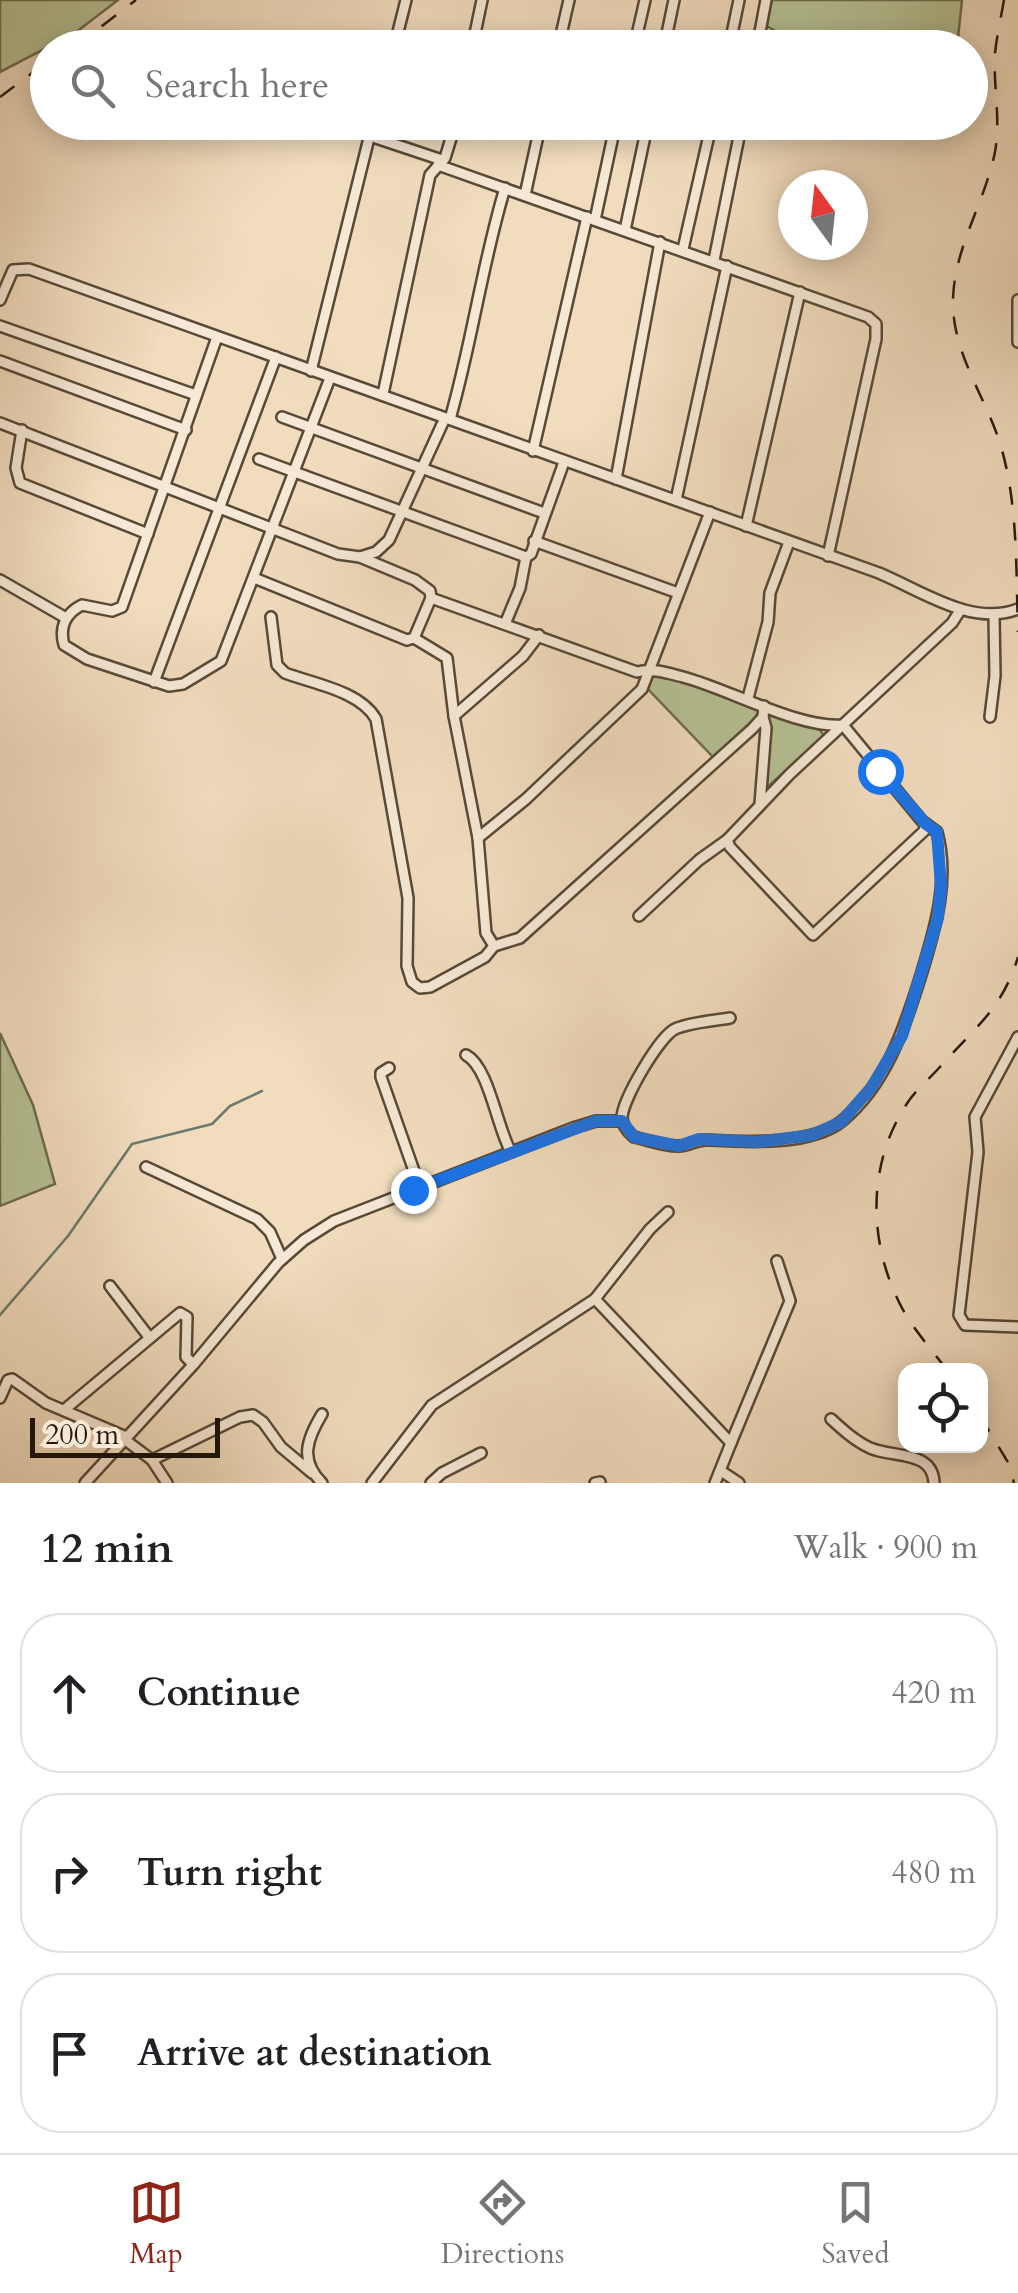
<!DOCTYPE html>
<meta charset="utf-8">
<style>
:root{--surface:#fff;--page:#f6f6f6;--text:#202124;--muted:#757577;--line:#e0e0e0;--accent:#8f2418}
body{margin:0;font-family:Cardo,serif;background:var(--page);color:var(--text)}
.controls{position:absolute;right:30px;bottom:30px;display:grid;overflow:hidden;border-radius:20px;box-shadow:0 5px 25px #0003}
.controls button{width:90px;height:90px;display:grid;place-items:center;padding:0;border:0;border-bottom:2px solid var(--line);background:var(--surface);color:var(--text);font:50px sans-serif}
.compass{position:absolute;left:778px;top:170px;width:90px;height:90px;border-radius:50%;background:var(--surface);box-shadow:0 5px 25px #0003;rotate:345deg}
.scale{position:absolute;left:30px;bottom:25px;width:190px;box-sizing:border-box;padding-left:10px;border:5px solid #25180a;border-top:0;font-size:28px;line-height:35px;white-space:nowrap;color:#25180a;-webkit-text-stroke:8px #f6e8d5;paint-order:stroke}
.stop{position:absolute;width:30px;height:30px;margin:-22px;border:8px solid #1a73e8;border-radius:50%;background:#fff}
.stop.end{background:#1a73e8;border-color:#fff;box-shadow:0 2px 10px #0008}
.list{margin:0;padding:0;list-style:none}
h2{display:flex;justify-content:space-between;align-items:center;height:130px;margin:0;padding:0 40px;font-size:42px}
h2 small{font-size:32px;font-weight:400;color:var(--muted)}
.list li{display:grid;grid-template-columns:65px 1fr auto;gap:30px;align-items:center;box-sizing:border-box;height:160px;margin:0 20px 20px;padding:0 20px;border:2px solid var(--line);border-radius:40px}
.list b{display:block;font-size:38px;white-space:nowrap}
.list em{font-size:32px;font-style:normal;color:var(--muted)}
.icon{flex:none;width:55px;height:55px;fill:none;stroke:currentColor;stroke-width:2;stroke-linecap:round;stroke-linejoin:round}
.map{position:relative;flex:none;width:1018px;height:1483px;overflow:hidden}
.search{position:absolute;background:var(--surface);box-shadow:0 5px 25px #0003;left:30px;right:30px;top:30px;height:110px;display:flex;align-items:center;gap:25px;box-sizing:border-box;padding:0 35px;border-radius:55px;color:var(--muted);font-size:38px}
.sheet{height:670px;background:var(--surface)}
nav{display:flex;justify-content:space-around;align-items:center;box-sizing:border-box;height:140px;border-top:2px solid var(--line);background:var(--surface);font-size:28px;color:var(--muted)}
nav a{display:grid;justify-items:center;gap:5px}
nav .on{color:var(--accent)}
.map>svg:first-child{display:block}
.green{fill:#b6c194;stroke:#6e6c4f;stroke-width:2.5}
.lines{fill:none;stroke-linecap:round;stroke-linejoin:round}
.stream{stroke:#6c7a6c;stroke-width:2.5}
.minor-casing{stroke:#584937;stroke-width:14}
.minor{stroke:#f6e8d5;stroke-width:9}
.rail{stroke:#25180a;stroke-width:2.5;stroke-dasharray:18 18;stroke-linecap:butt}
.route{stroke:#1a73e8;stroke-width:12}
</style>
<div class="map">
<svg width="1018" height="1483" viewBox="0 0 1018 1483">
<rect width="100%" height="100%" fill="#f1dcbe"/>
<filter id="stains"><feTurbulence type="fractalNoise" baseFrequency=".002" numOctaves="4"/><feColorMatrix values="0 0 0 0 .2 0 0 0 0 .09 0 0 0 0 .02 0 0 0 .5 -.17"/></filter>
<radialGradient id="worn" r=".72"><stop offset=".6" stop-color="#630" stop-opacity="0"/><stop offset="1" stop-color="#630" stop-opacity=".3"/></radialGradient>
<g class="green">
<polygon points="0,0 118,0 75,33 0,72"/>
<polygon points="772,0 962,0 957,47 786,47 774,30 766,26"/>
<polygon points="653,676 684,681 759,711 751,725 714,758 646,687"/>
<polygon points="767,711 820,730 824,736 763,791"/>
<polygon points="0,1033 33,1105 55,1184 0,1206"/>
</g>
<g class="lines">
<polyline class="stream" points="0,1315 68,1236 132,1144 212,1124 230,1106 262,1091"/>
<defs>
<g id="minor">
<polyline points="394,48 406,0"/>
<polyline points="472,48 482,0"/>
<polyline points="558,48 569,0"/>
<polyline points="634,48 645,0"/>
<polyline points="664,48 674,0"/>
<polyline points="729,48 739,0"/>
<polyline points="757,48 766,0"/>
<polyline points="370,136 442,160"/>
<polyline points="438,165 868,317 876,324 876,339 828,556"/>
<polyline points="525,195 541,122"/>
<polyline points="595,220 616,122"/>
<polyline points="625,230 648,122"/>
<polyline points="683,249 712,122"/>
<polyline points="714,260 742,122"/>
<path d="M0 300 13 270 29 269 879 573C922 591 972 627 1018 609"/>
<polyline points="1018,300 1018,342"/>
<polyline points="0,326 196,395"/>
<path d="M217 337 122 607 112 611 82 605C66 613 59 627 64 645L87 659 169 686 183 684 221 661 330 378"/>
<polyline points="0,361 186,430"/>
<polyline points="311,371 373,122"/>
<polyline points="383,394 430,175 445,158 456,122"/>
<polyline points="282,417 544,513"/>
<path d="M450 419C472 343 482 264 505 188"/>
<polyline points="0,423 338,554 360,557 376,552 389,540 445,418"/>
<polyline points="22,430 16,468 20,483 148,534"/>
<polyline points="533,451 587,217"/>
<polyline points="259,459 526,557 531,554 564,462"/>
<polyline points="616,479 660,242"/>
<polyline points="676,500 727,266"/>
<polyline points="746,526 800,292"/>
<polyline points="534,541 678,593"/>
<polyline points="254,578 407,640 414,638 431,598 430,591 415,580 360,557"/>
<polyline points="0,580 66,618"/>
<path d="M431 598 637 672C653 668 667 673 683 677 729 689 799 729 843 725L922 821 937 832C950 881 935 929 921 975 905 1027 886 1085 842 1121 811 1146 746 1142 708 1140 696 1139 690 1146 679 1146 666 1147 648 1140 634 1137 628 1132 622 1126 622 1117 623 1099 659 1037 675 1029 691 1022 713 1021 730 1018"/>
<path d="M271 617 277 665 285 673C314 684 360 691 376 719L408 898 407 966 412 982 420 988 430 987 485 957 494 946"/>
<polyline points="505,624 520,588 526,557"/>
<polyline points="414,638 447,658 454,716 478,838 486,933 494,946 520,938 752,729 763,717 764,706"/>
<polyline points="154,682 276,357"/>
<polyline points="748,698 768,622 770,593 789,542"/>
<polyline points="454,716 523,656 539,635"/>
<polyline points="990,717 995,676 994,616"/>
<polyline points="760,804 766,728 763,717"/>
<polyline points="926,824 924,831 813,935 730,847 727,840 790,774 952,623 961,609"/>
<polyline points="478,838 526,799 642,689 710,512"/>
<polyline points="639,916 699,860 727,840"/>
<polyline points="1018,1037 975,1117 978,1152 959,1315 965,1325 1018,1327"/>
<path d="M466 1055C489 1067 497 1128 511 1152"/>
<polyline points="389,1068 381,1073 381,1077 420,1188"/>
<polyline points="146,1167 257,1219 270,1232 282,1259"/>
<polyline points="110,1286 149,1337"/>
<polyline points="595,1299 731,1443 715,1483"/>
<polyline points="0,1398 8,1380 12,1379 46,1403 126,1437"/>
<polyline points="64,1410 180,1313 187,1317 186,1357 193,1364"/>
<path d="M831 1419C843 1430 855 1441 870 1448 893 1458 933 1450 934 1483"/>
<polyline points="124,1439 152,1460 240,1417 253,1415 263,1422 281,1447 312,1473"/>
<polyline points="731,1443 790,1301 777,1261"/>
<polyline points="152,1460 167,1483"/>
<polyline points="721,1471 739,1483"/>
<polyline points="85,1483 193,1365 278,1263 304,1240 334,1221 573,1128 596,1121 622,1121"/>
<path d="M322 1483C299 1460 307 1439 322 1414"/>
<polyline points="372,1483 432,1405 595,1299 650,1229 668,1212"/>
<polyline points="431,1483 442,1473 481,1453"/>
<polyline points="595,1483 600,1482"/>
</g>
</defs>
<use href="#minor" class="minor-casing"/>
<use href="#minor" class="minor"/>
<g class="rail">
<path d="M1004 0C1001 17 997 35 995 53 993 86 1001 119 995 152 985 202 955 246 953 298 951 354 988 399 1002 450 1018 508 1016 571 1018 632"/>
<polyline points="73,48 136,0"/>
<polyline points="0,97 48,61"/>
<path d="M947 1370C932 1350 914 1330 902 1308 868 1244 866 1164 908 1102 916 1090 929 1079 939 1068 974 1028 1002 1010 1018 957"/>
<polyline points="980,1416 1009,1464 1014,1483"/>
</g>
</g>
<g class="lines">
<polyline class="route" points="413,1190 596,1121 622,1121 634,1137 679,1146 699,1139 757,1142 812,1135 841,1122 871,1088 902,1036 938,918 941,886 937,832 926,824 880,771"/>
</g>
<rect width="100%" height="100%" filter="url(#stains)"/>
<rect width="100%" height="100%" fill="url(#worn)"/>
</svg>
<div class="controls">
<button><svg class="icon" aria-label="locate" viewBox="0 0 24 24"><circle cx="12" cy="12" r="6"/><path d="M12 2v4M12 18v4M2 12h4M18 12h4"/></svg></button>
</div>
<svg class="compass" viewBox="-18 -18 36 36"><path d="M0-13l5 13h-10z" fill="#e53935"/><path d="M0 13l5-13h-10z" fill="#757577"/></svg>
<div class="scale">200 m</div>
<div class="stop" style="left:880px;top:771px"></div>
<div class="stop end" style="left:413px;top:1190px"></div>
<div class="search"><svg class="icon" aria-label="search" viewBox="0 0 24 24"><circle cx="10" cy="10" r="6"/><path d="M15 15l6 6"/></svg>Search here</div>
</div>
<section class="sheet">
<h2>12 min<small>Walk · 900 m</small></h2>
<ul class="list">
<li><svg class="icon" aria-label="ahead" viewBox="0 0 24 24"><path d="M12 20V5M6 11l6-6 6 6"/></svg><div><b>Continue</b></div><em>420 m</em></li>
<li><svg class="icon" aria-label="right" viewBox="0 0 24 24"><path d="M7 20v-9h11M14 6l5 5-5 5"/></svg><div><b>Turn right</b></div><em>480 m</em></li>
<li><svg class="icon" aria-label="arrive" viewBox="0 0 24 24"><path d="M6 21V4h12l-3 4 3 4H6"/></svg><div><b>Arrive at destination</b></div></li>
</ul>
</section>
<nav>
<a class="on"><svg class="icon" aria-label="map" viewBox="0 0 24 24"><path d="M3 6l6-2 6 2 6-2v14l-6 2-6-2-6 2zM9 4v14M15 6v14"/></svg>Map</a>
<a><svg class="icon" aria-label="directions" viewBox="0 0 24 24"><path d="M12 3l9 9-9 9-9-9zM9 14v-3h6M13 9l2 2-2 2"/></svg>Directions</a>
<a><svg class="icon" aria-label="saved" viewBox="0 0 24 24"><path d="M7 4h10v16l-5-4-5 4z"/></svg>Saved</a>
</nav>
